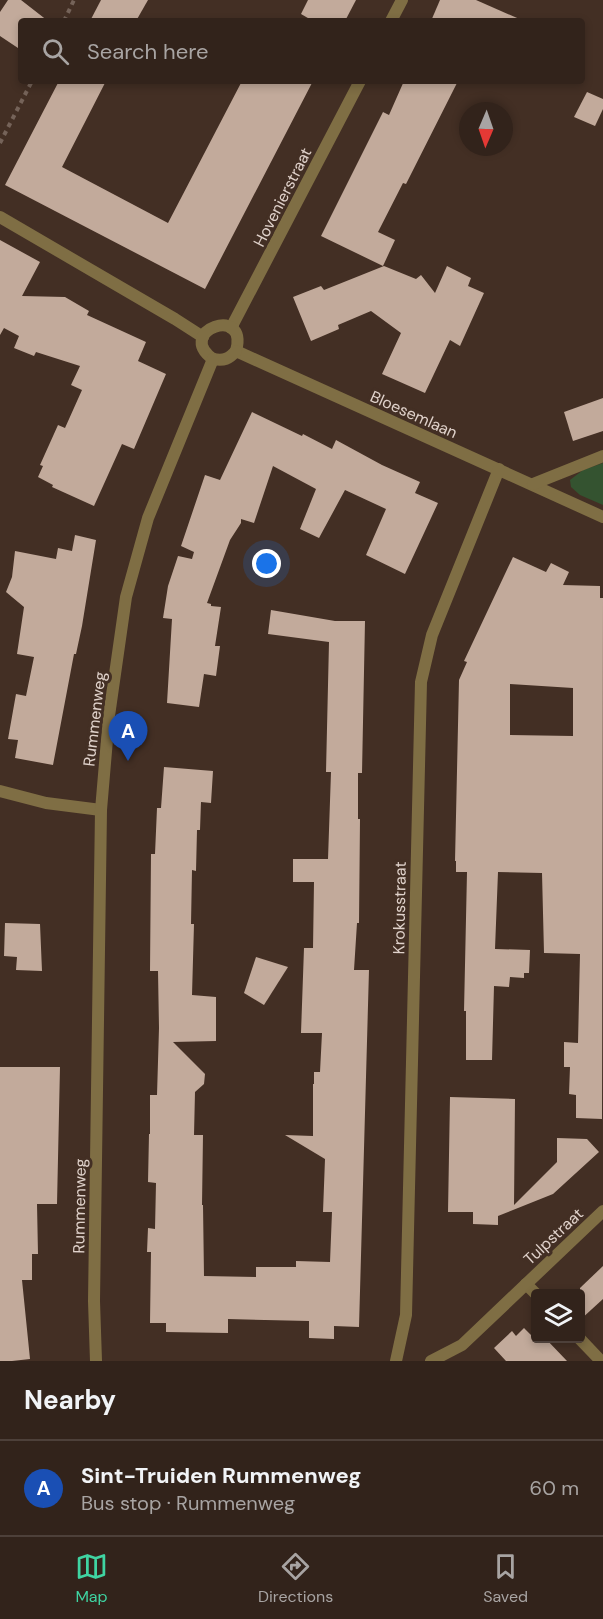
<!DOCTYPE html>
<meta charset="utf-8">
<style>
:root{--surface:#32231b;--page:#3a2b24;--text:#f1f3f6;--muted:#a8a4a3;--line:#4d403a;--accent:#3fd4a2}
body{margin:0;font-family:"DM Sans",sans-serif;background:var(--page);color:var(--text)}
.controls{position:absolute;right:18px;bottom:18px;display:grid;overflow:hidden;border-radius:6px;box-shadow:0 3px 9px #0003}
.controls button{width:54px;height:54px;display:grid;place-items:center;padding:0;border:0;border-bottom:2px solid var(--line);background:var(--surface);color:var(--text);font:30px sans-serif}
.compass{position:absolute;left:459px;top:102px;width:54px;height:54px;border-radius:50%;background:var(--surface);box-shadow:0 3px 9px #0003;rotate:182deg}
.you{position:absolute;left:267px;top:564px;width:21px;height:21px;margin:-15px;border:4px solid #fff;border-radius:50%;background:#1a73e8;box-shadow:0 0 0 9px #1a73e833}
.badge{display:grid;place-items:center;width:39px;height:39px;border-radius:50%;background:var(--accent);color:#fff;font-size:20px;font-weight:700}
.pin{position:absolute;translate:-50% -50px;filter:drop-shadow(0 2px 3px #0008)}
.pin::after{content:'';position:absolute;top:32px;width:21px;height:18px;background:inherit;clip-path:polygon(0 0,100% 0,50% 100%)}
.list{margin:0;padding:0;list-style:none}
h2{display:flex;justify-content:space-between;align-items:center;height:78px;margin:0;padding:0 24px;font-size:26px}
h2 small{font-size:20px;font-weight:400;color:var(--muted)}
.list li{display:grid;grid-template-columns:39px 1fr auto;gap:18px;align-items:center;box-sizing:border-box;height:96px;padding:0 24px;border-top:2px solid var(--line)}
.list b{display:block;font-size:22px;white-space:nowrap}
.list p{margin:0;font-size:20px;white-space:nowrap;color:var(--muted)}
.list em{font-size:20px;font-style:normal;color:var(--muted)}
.icon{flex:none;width:33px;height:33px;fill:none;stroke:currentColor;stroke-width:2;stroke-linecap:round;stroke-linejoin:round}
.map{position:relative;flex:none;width:603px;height:1361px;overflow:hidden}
.search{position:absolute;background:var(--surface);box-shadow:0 3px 9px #0003;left:18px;right:18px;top:18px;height:66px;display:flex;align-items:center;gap:15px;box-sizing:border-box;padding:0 21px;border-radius:6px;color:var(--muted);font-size:22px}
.sheet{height:174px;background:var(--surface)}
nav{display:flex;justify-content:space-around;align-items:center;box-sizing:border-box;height:84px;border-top:2px solid var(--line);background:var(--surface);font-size:16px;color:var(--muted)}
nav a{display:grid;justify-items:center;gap:3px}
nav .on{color:var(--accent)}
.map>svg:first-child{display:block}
.green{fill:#345330}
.building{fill:#c2aa9b;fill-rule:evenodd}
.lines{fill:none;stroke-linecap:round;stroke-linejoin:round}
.path{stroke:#756359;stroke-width:4;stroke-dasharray:4.5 4.5;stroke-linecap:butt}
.street{stroke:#7f6e44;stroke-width:12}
.labels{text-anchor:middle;stroke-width:6;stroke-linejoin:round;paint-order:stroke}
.street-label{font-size:16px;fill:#e0d2cb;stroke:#432f24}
</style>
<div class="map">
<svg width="603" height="1361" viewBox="0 0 603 1361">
<rect width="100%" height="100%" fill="#432f24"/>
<polygon class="green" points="603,463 603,505 580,495 571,487 570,480 583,470"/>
<g class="building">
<polygon points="8,0 21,0 48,21 21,21 21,50 0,36 0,12"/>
<polygon points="101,0 148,0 136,21 90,21"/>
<polygon points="308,0 356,0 345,21 313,21 301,14"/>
<polygon points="440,0 476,0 524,21 431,21"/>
<polygon points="59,81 106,81 62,167 168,223 242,81 313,81 205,289 5,185"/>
<polygon points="404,81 458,81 406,184 403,183 378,232 395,240 383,266 321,236 383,112 389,115"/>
<polygon points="587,92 603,99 603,109 595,126 574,117"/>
<polygon points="0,240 40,262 22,296 65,297 89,311 87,315 146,342 138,361 166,374 134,449 122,444 94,506 52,487 53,485 38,477 43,466 40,465 58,425 65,428 82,390 71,385 80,366 36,352 34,356 14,348 19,336 4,328 0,335"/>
<polygon points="384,266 416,279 421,275 435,293 447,266 471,278 468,286 484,293 460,346 450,340 425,393 382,374 401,333 371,311 338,325 339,329 311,341 293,297 321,286 324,290"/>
<polygon points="603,398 603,431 573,441 564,412"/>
<polygon points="252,412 302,436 303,434 332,449 336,440 382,465 420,482 415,493 438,503 405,574 366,555 386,509 345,490 319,538 300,529 316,489 273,466 254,523 241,519 241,523 230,540 207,603 211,604 211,606 221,607 215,646 220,646 216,676 204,674 199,707 167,703 172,619 163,618 168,586 178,556 192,559 194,552 181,546 205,475 220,480"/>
<polygon points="75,535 96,540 82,626 76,654 74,654 53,765 15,758 18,740 8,739 16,694 26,696 34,657 17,654 24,607 6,592 12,577 15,551 56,559 58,548 72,551"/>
<path d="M513 557 546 572 551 563 569 572 563 585 600 586V598H603L602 1119 576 1118V1095L569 1094 570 1067H564V1042L578 1043 580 954 544 953 542 873 498 872 495 949 530 950 529 973H524V978L510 977 509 987 494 986 492 1060H466V1011H464L467 872H456V861H455L459 680 467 662 464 661ZM510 684 573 688V736L510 735Z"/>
<polygon points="271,610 335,621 365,621 362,773 358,773 358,819 360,819 359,923 357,923 354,970 369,970 359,1327 334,1326 334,1339 309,1338 309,1321 228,1319 228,1333 166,1332 166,1323 150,1323 151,1252 147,1252 148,1228 155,1229 156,1183 148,1182 149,1134 150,1134 150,1095 157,1095 159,1028 158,971 150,971 151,854 155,854 157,808 161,808 164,767 213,771 211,803 201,802 200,830 197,830 196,871 192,870 191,924 194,924 192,995 216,997 216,1041 173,1042 205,1074 204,1084 195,1092 194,1135 203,1135 202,1205 203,1205 204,1276 256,1277 256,1267 296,1267 296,1261 330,1262 332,1212 323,1212 325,1159 285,1135 313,1136 313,1084 314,1084 314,1072 320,1072 322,1033 301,1033 304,948 313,948 314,882 293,882 293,859 328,859 331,772 326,772 329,642 268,634"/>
<polygon points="5,923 40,924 42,971 16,970 17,957 4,956"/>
<polygon points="256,957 288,967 264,1005 244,993"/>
<polygon points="0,1067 60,1067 57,1204 37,1204 38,1254 32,1254 32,1280 22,1280 30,1359 12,1361 0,1361"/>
<polygon points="450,1097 515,1099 514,1205 557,1162 557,1138 587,1139 599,1152 553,1194 498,1216 498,1225 473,1224 473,1212 448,1212"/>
<polygon points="603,1266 603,1299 580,1320 580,1288"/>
<polygon points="524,1328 534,1338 545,1338 567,1361 506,1361 494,1348 512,1331 516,1336"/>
</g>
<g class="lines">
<g class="path">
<polyline points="64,21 74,0"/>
<polyline points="0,143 32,81"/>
</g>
<g class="street">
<polyline points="391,21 402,0"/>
<polyline points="0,217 175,319 203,337"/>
<polyline points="231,328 360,81"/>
<polyline points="236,351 603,517"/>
<path d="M213 359C174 331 249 304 236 351"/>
<path d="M213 359C224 361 229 359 236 351"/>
<polyline points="533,484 603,456"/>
<polyline points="0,791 46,803 101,810"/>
<polyline points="526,1284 536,1294"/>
<polyline points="579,1338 601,1361"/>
<polyline points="96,1361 94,1301 101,810 109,716 126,597 148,518 213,359"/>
<polyline points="396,1361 406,1315 421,682 432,635 499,469"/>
<polyline points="431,1361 462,1345 603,1211"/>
</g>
</g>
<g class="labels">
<g class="street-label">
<text transform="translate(282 197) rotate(-63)" y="6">Hovenierstraat</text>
<text transform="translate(414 414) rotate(24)" y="6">Bloesemlaan</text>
<text transform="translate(94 719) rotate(-83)" y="6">Rummenweg</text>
<text transform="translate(399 908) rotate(-89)" y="6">Krokusstraat</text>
<text transform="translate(79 1206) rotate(-89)" y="6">Rummenweg</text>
<text transform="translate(553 1236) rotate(-43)" y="6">Tulpstraat</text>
</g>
</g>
</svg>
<div class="controls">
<button><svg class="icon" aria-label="layers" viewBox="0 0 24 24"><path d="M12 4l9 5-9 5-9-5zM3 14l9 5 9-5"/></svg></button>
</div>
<svg class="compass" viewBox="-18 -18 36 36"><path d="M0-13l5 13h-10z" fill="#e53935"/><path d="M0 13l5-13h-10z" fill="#a8a4a3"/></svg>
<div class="you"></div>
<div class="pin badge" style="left:128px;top:761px;background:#1a4fb4">A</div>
<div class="search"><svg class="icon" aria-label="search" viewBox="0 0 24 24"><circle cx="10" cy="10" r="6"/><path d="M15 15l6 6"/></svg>Search here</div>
</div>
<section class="sheet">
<h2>Nearby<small></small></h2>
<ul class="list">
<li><span class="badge" style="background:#1a4fb4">A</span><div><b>Sint-Truiden Rummenweg</b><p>Bus stop · Rummenweg</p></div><em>60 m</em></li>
</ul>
</section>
<nav>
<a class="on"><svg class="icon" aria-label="map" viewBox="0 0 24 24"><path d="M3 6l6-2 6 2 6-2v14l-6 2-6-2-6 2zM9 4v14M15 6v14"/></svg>Map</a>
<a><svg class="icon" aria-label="directions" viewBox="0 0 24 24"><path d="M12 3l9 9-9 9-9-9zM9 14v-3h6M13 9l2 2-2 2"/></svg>Directions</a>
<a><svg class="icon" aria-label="saved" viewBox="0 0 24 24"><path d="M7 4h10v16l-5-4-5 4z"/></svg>Saved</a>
</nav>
